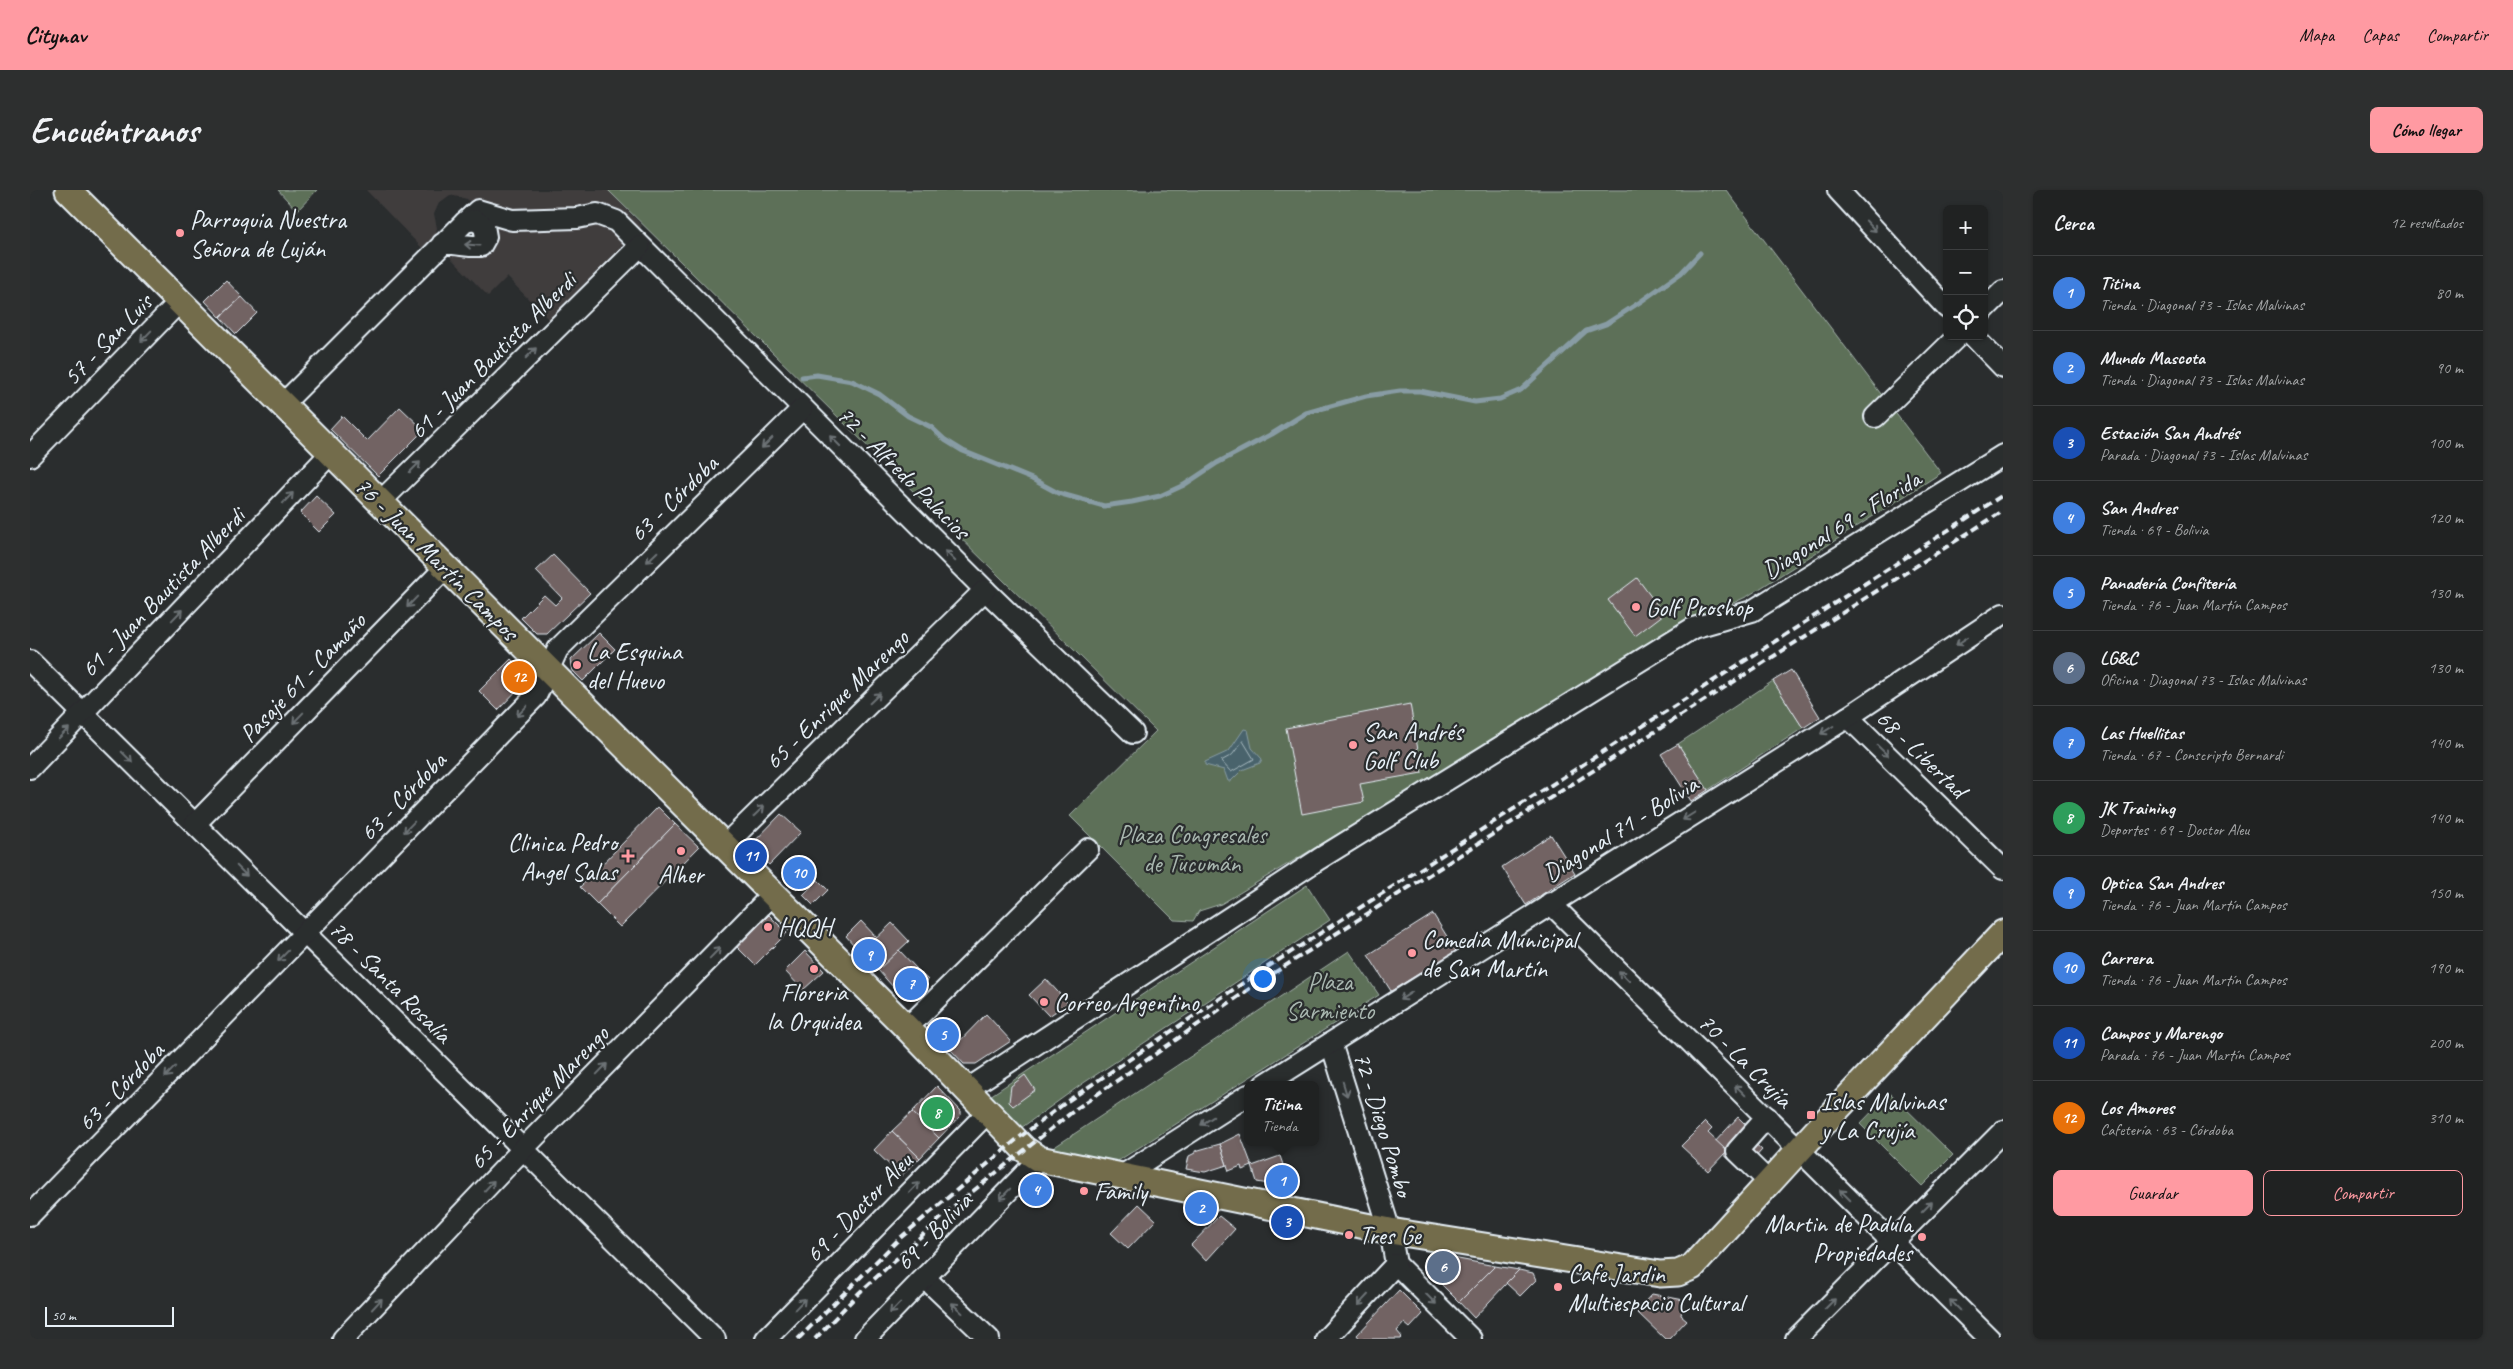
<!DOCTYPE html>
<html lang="es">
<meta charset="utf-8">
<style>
:root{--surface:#202222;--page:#2d2f2f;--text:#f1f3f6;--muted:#a2a4a5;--line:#3d3f40;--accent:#ff9aa2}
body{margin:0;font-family:Caveat,sans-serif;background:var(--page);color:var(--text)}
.controls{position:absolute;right:15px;top:15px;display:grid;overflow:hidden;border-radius:8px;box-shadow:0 1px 4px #0004}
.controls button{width:45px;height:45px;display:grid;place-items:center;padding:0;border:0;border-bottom:1px solid var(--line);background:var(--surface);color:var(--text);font:25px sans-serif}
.scale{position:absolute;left:15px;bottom:12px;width:129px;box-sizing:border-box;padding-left:5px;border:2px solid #e8f1f8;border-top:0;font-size:14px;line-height:18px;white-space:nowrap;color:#e8f1f8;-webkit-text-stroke:4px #2a2d2e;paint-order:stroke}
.you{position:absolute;left:1232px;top:788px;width:18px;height:18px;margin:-12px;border:4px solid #fff;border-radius:50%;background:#1a73e8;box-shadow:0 0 0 8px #1a73e833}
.badge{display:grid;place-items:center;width:32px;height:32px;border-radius:50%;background:var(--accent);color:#fff;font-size:16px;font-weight:700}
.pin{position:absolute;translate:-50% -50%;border:2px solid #fff;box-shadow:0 1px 5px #0006}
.popup{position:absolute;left:1214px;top:891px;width:75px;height:65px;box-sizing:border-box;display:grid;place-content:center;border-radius:8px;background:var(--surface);filter:drop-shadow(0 1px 4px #0005);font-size:16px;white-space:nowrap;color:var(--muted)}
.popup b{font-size:19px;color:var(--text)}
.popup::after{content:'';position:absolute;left:50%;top:100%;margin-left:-10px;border:10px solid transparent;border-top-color:var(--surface)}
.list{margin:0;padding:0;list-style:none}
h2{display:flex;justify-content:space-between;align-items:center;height:65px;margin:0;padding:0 20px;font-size:21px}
h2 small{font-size:16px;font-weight:400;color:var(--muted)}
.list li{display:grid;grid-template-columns:32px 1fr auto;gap:15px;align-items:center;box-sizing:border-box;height:75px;padding:0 20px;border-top:1px solid var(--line)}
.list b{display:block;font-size:19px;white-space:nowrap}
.list p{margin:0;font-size:16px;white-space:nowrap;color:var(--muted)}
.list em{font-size:16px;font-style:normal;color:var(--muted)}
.actions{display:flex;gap:10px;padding:15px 20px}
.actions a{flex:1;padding:11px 0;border:1px solid var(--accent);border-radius:8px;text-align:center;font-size:18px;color:var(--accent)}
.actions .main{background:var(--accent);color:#111}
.icon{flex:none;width:28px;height:28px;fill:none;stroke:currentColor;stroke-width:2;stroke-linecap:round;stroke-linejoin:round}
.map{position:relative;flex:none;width:1973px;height:1149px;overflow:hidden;border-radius:8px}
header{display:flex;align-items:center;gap:30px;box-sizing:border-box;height:70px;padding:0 25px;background:var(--accent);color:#111}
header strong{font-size:24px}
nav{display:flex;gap:28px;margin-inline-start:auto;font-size:18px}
.intro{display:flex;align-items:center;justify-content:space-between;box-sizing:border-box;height:120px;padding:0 30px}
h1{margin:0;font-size:35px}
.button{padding:12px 22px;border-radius:8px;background:var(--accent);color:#111;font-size:18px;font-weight:700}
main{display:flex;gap:30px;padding:0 30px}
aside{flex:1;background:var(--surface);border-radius:8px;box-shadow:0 1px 4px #0004}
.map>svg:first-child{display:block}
.built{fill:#403d3e}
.green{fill:#5d7059;stroke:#a2b0a8}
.water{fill:#48646c;stroke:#889ca4}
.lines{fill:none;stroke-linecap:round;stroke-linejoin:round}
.shore{stroke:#a8b9c0;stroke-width:1}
.stream{stroke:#889ca4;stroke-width:5}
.building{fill:#726363;stroke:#e8f1f8}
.minor-casing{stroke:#e8f1f8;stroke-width:24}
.major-casing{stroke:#e8f1f8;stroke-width:29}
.minor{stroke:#2a2d2e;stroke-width:20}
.major{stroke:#736c4b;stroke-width:25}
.rail{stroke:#e8f1f8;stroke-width:4;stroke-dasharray:8 4;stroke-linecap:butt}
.oneway{stroke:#6c7275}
.poi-dot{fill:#ff9aa2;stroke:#2a2d2e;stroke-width:2}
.labels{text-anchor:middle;stroke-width:4.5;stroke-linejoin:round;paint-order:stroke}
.poi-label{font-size:25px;fill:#e8f1f8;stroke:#2a2d2e;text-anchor:start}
.street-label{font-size:25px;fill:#e8f1f8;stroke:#2a2d2e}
.park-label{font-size:25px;fill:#a9b7b0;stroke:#2a2d2e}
</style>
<header>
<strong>Citynav</strong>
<nav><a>Mapa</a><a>Capas</a><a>Compartir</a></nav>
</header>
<div class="intro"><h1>Encuéntranos</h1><a class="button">Cómo llegar</a></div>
<main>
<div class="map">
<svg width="1973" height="1149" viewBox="0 0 1973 1149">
<rect width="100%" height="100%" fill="#2a2d2e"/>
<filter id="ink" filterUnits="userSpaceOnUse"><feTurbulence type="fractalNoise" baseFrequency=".02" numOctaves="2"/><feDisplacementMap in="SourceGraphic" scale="10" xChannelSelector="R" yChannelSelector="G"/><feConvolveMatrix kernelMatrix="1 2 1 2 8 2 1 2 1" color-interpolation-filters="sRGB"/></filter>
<g filter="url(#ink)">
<polygon class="built" points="336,0 578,0 612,36 519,130 477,87 458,106 418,65 421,62 435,64 457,28 437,9 420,5 409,13 404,24 407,38 405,49 394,60"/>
<g class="green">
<polygon points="248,0 287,0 267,21"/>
<polygon points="578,0 1696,0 1911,283 1718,406 1661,433 1191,714 1169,721 1163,731 1144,730 1040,626 1126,541"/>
<polygon points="1743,491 1773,538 1678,600 1648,554"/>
<polygon points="1277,695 1300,730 1052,894 991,938 960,906"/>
<polygon points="1319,761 1349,805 1080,976 1014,964"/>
<polygon points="1860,903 1923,965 1892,996 1830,934"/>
</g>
<polygon class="water" points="1214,539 1218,540 1222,558 1232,569 1230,573 1212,580 1201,591 1198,591 1194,580 1175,575 1175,572 1199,561"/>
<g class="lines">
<polygon class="shore" points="1213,551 1224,569 1201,582 1191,571 1202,565"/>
<polyline class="stream" points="772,187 787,185 822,191 849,204 878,226 901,237 915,250 933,261 1002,289 1028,303 1074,316 1102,312 1130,306 1154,295 1187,273 1242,244 1276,223 1336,206 1370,201 1390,201 1445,212 1470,209 1491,200 1556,141 1576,134 1610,112 1651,83 1670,63"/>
</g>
<g class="building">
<polygon points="196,90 212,107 190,127 175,111"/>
<polygon points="212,107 227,123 206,144 190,127"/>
<polygon points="370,217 394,240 348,286 300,239 312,226 337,251"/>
<polygon points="286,306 306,325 289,342 270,323"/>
<polygon points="523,365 560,403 517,444 507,444 491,428 514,405 525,415 532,408 506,381"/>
<polygon points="1607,388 1634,424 1605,446 1578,410"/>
<polygon points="569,443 585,459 553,491 543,481 541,470"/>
<polygon points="481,469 496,484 497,490 468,520 449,501"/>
<polygon points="1761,480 1790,527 1773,538 1743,491"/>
<polygon points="1380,514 1392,583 1330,594 1334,612 1272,624 1256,538"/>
<polygon points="1648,554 1678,600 1661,611 1631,564"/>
<polygon points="628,617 645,634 567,714 550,697"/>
<polygon points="751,624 771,642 739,675 720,656"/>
<polygon points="645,634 669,657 590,737 567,714"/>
<polygon points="1521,645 1545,683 1496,715 1472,677"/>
<polygon points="773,668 785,679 766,699 754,687"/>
<polygon points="788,690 798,700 783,715 773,705"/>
<polygon points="1403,724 1426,761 1361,801 1338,765"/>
<polygon points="739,725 757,743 725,775 707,757"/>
<polygon points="831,731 847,748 831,763 816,746"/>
<polygon points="862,733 879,751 848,780 831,763"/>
<polygon points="869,760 886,778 864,798 848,780"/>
<polygon points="775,761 794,781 773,800 755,781"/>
<polygon points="886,778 898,790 880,806 874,808 864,798"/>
<polygon points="1016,789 1038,813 1019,826 999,805"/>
<polygon points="956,824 981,851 946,874 934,874 921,860"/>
<polygon points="995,885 1005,900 983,916 979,912 981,896"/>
<polygon points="907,896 931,921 931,925 909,948 882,922"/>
<polygon points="882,922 909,948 890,968 862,941"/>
<polygon points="1708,927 1723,942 1718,947 1732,960 1712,982 1683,954"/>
<polygon points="1675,932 1682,939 1678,943 1697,961 1678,981 1651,956"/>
<polygon points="862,941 890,968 871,986 844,960"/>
<polygon points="1210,944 1222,976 1212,980 1211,976 1199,981 1190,954"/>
<polygon points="1190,954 1197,975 1175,982 1156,979 1159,966 1165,963 1165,961"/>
<polygon points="1250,966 1261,998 1227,992 1222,976"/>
<polygon points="1109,1014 1126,1030 1098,1059 1081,1043"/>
<polygon points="1189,1026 1205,1039 1176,1071 1161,1055"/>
<polygon points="1402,1064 1465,1076 1429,1112 1392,1075"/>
<polygon points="1465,1076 1489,1080 1444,1128 1429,1112"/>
<polygon points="1489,1080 1503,1083 1506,1090 1490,1106 1476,1093"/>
<polygon points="1369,1100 1393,1124 1380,1138 1374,1133 1367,1141 1372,1147 1370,1149 1330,1149 1327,1145"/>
<polygon points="1622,1104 1654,1110 1651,1125 1657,1130 1639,1149 1635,1149 1606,1121"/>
</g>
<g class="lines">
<defs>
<g id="minor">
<polyline points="1808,0 1917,118"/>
<polyline points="435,32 448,20 482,30 547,28 567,24 586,31 955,400 1103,543"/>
<polyline points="1954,120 1973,101"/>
<polyline points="1943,146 1973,177"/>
<path d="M252 215 435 32 445 30 454 36 456 47 451 56C437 57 426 53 412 54"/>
<polyline points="1845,227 1928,146"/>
<polyline points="0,266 150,111"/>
<polyline points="350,312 610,56"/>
<polyline points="0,471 685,1149"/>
<polyline points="1818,527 1973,679"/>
<polyline points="0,578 301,263"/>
<polyline points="165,634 416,377"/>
<polyline points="694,656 955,400"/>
<polyline points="1520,713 1960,1149"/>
<polyline points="877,838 1058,659"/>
<polyline points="1301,853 1360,1041 1366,1074 1441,1149"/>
<polyline points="1234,895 1818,527 1973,424"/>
<polyline points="936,900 1289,669 1663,438 1722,421 1973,265"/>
<polyline points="1737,927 1707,961 1739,992"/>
<polyline points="1090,987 1218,905"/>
<polyline points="0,1025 506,506 528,459 772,219"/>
<polyline points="895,1088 959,1149"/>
<polyline points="313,1149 493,959 743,704"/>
<polyline points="736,1149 958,922"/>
<polyline points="835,1149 1009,969"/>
<polyline points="1296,1149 1366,1074"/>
<polyline points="1766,1149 1973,941"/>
</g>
<polyline id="major" points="38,0 877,838 994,959 1009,969 1360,1041 1630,1084 1648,1083 1662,1077 1792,935 1973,743"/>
</defs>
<use href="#minor" class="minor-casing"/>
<use href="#major" class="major-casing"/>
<use href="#minor" class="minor"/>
<use href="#major" class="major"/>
<g class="rail">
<polyline points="768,1149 869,1049 986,950 1039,910 1222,787 1973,305"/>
<polyline points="785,1149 829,1103 923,1017 1046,919 1225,795 1973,321"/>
</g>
</g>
<defs><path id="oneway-shaft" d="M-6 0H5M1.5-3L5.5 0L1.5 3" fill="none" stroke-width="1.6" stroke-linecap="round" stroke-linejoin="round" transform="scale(1.25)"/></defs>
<g class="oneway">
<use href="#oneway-shaft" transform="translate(1841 36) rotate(47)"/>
<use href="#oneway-shaft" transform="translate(442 55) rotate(-176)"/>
<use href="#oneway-shaft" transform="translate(116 146) rotate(134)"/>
<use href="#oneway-shaft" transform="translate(501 163) rotate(-45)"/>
<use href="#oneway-shaft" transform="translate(805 251) rotate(-135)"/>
<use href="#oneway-shaft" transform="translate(737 253) rotate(136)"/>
<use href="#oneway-shaft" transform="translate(385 277) rotate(-45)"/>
<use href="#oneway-shaft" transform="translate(258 308) rotate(-46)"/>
<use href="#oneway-shaft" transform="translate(920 366) rotate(-135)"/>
<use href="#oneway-shaft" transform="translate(622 367) rotate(136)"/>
<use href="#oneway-shaft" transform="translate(382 412) rotate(134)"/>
<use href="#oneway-shaft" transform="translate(147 425) rotate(-46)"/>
<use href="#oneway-shaft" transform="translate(1932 451) rotate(146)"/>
<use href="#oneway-shaft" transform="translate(845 508) rotate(-44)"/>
<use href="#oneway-shaft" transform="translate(492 521) rotate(134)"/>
<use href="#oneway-shaft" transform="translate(268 528) rotate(134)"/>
<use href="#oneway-shaft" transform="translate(1797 540) rotate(148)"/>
<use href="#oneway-shaft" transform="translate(34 543) rotate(-45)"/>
<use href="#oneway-shaft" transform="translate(1853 561) rotate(44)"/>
<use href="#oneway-shaft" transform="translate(97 567) rotate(45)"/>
<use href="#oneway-shaft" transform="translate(729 621) rotate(-44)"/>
<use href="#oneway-shaft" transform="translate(1659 626) rotate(148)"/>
<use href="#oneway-shaft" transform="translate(379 637) rotate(134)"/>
<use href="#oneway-shaft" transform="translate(212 681) rotate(45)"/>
<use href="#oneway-shaft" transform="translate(685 763) rotate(-46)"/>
<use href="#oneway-shaft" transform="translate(253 766) rotate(134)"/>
<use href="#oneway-shaft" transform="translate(1594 786) rotate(-135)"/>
<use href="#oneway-shaft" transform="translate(1376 806) rotate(147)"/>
<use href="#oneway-shaft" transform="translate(572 879) rotate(-46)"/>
<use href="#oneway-shaft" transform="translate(140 882) rotate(134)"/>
<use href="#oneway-shaft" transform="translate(1315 899) rotate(73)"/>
<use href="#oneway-shaft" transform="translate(1710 900) rotate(-135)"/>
<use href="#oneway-shaft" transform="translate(1177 931) rotate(147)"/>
<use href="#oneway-shaft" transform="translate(459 996) rotate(-47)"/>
<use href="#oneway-shaft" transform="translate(884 998) rotate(-46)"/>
<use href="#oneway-shaft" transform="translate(975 1004) rotate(134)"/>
<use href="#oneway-shaft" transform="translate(1815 1005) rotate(-135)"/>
<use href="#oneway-shaft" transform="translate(1897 1017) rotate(-45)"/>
<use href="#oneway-shaft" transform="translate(1401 1109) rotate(45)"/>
<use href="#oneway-shaft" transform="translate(1333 1110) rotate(133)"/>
<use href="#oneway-shaft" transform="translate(347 1114) rotate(-47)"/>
<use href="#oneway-shaft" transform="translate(770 1114) rotate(-46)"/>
<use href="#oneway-shaft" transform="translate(1800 1114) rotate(-45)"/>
<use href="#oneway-shaft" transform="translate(1925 1115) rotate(-135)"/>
<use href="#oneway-shaft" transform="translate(865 1118) rotate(134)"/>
<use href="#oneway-shaft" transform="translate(927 1118) rotate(-137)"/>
</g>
</g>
<g class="poi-dot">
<circle cx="150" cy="43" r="5"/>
<circle cx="1606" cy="417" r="5"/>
<circle cx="547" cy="475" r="5"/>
<circle cx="1323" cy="555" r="5"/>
<circle cx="651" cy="661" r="5"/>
<path d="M595.5 658.5h5v5h5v5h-5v5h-5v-5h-5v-5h5z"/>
<circle cx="738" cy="737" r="5"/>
<circle cx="1382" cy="763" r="5"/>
<circle cx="784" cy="779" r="5"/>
<circle cx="1014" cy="812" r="5"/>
<rect x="1776" y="920" width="10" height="10" rx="2.5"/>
<circle cx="1054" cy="1001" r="5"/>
<circle cx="1319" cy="1045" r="5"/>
<circle cx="1892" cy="1047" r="5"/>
<circle cx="1528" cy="1097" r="5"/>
</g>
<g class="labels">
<g class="poi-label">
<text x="160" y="38">Parroquia Nuestra<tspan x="160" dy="29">Señora de Luján</tspan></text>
<text x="1616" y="426">Golf Proshop</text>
<text x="557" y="470">La Esquina<tspan x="557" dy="29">del Huevo</tspan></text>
<text x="1333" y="550">San Andrés<tspan x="1333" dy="29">Golf Club</tspan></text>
<text x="587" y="661" text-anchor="end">Clinica Pedro<tspan x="587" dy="29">Angel Salas</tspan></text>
<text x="651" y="693" text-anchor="middle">Alher</text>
<text x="748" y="746">HQQH</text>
<text x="1392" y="758">Comedia Municipal<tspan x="1392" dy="29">de San Martín</tspan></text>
<text x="784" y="811" text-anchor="middle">Floreria<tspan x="784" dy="29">la Orquidea</tspan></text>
<text x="1024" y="821">Correo Argentino</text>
<text x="1791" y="920">Islas Malvinas<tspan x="1791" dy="29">y La Crujía</tspan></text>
<text x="1064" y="1010">Family</text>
<text x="1882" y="1042" text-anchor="end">Martin de Padula<tspan x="1882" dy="29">Propiedades</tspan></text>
<text x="1329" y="1054">Tres Ge</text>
<text x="1538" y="1092">Cafe Jardin<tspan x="1538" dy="29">Multiespacio Cultural</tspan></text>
</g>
<g class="street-label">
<text transform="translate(77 149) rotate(-46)" y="9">57 - San Luis</text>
<text transform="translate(462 165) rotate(-45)" y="9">61 - Juan Bautista Alberdi</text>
<text transform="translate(874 282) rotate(45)" y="9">72 - Alfredo Palacios</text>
<text transform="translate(643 308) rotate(-44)" y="9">63 - Córdoba</text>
<text transform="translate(1811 334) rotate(-32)" y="9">Diagonal 69 - Florida</text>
<text transform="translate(407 368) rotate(45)" y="9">76 - Juan Martín Campos</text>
<text transform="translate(132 402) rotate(-46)" y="9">61 - Juan Bautista Alberdi</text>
<text transform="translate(272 487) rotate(-46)" y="9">Pasaje 61 - Camaño</text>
<text transform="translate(806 509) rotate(-44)" y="9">65 - Enrique Marengo</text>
<text transform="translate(1892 563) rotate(44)" y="9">68 - Libertad</text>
<text transform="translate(372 606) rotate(-46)" y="9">63 - Córdoba</text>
<text transform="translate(1590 638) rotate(-32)" y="9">Diagonal 71 - Bolivia</text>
<text transform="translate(361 791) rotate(45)" y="9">78 - Santa Rosalía</text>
<text transform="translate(1716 870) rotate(45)" y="9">70 - La Crujía</text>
<text transform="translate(90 896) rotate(-46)" y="9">63 - Córdoba</text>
<text transform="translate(508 907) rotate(-46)" y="9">65 - Enrique Marengo</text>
<text transform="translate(1354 934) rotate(73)" y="9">72 - Diego Pombo</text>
<text transform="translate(828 1017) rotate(-46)" y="9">69 - Doctor Aleu</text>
<text transform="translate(903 1041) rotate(-46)" y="9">69 - Bolivia</text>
</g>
<g class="park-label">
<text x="1162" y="653">Plaza Congresales<tspan x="1162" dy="29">de Tucumán</tspan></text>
<text x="1300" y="800">Plaza<tspan x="1300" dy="29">Sarmiento</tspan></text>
</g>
</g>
</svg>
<div class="controls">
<button>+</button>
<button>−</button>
<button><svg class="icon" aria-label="locate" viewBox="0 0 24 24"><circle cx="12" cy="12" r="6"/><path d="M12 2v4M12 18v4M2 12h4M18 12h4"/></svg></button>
</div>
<div class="scale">50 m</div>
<div class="you"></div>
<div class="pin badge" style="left:1252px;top:991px;background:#3f7fe0">1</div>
<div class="popup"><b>Titina</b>Tienda</div>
<div class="pin badge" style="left:1171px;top:1018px;background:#3f7fe0">2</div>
<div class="pin badge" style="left:1257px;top:1032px;background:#1a4fb4">3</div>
<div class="pin badge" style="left:1006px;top:1000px;background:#3f7fe0">4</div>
<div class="pin badge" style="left:913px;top:845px;background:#3f7fe0">5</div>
<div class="pin badge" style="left:1413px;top:1077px;background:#5c6f8a">6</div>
<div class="pin badge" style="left:881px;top:794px;background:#3f7fe0">7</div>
<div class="pin badge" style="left:907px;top:923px;background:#2e9e5b">8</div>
<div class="pin badge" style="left:839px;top:765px;background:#3f7fe0">9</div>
<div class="pin badge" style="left:769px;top:683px;background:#3f7fe0">10</div>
<div class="pin badge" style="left:721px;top:666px;background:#1a4fb4">11</div>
<div class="pin badge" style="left:489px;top:487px;background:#e8710a">12</div>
</div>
<aside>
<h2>Cerca<small>12 resultados</small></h2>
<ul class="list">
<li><span class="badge" style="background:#3f7fe0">1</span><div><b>Titina</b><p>Tienda · Diagonal 73 - Islas Malvinas</p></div><em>80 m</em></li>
<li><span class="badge" style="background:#3f7fe0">2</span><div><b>Mundo Mascota</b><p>Tienda · Diagonal 73 - Islas Malvinas</p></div><em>90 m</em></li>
<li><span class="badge" style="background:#1a4fb4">3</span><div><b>Estación San Andrés</b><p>Parada · Diagonal 73 - Islas Malvinas</p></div><em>100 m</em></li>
<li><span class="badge" style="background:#3f7fe0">4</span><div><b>San Andres</b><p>Tienda · 69 - Bolivia</p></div><em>120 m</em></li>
<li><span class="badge" style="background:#3f7fe0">5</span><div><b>Panadería Confitería</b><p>Tienda · 76 - Juan Martín Campos</p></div><em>130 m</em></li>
<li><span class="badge" style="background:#5c6f8a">6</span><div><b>LG&amp;C</b><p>Oficina · Diagonal 73 - Islas Malvinas</p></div><em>130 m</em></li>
<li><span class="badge" style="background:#3f7fe0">7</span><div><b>Las Huellitas</b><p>Tienda · 67 - Conscripto Bernardi</p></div><em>140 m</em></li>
<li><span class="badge" style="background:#2e9e5b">8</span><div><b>JK Training</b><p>Deportes · 69 - Doctor Aleu</p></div><em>140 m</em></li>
<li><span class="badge" style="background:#3f7fe0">9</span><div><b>Optica San Andres</b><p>Tienda · 76 - Juan Martín Campos</p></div><em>150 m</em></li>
<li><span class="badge" style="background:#3f7fe0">10</span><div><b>Carrera</b><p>Tienda · 76 - Juan Martín Campos</p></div><em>190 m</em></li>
<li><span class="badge" style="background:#1a4fb4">11</span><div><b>Campos y Marengo</b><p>Parada · 76 - Juan Martín Campos</p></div><em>200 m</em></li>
<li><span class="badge" style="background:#e8710a">12</span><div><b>Los Amores</b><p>Cafetería · 63 - Córdoba</p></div><em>310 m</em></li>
</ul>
<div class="actions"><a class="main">Guardar</a><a>Compartir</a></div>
</aside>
</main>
